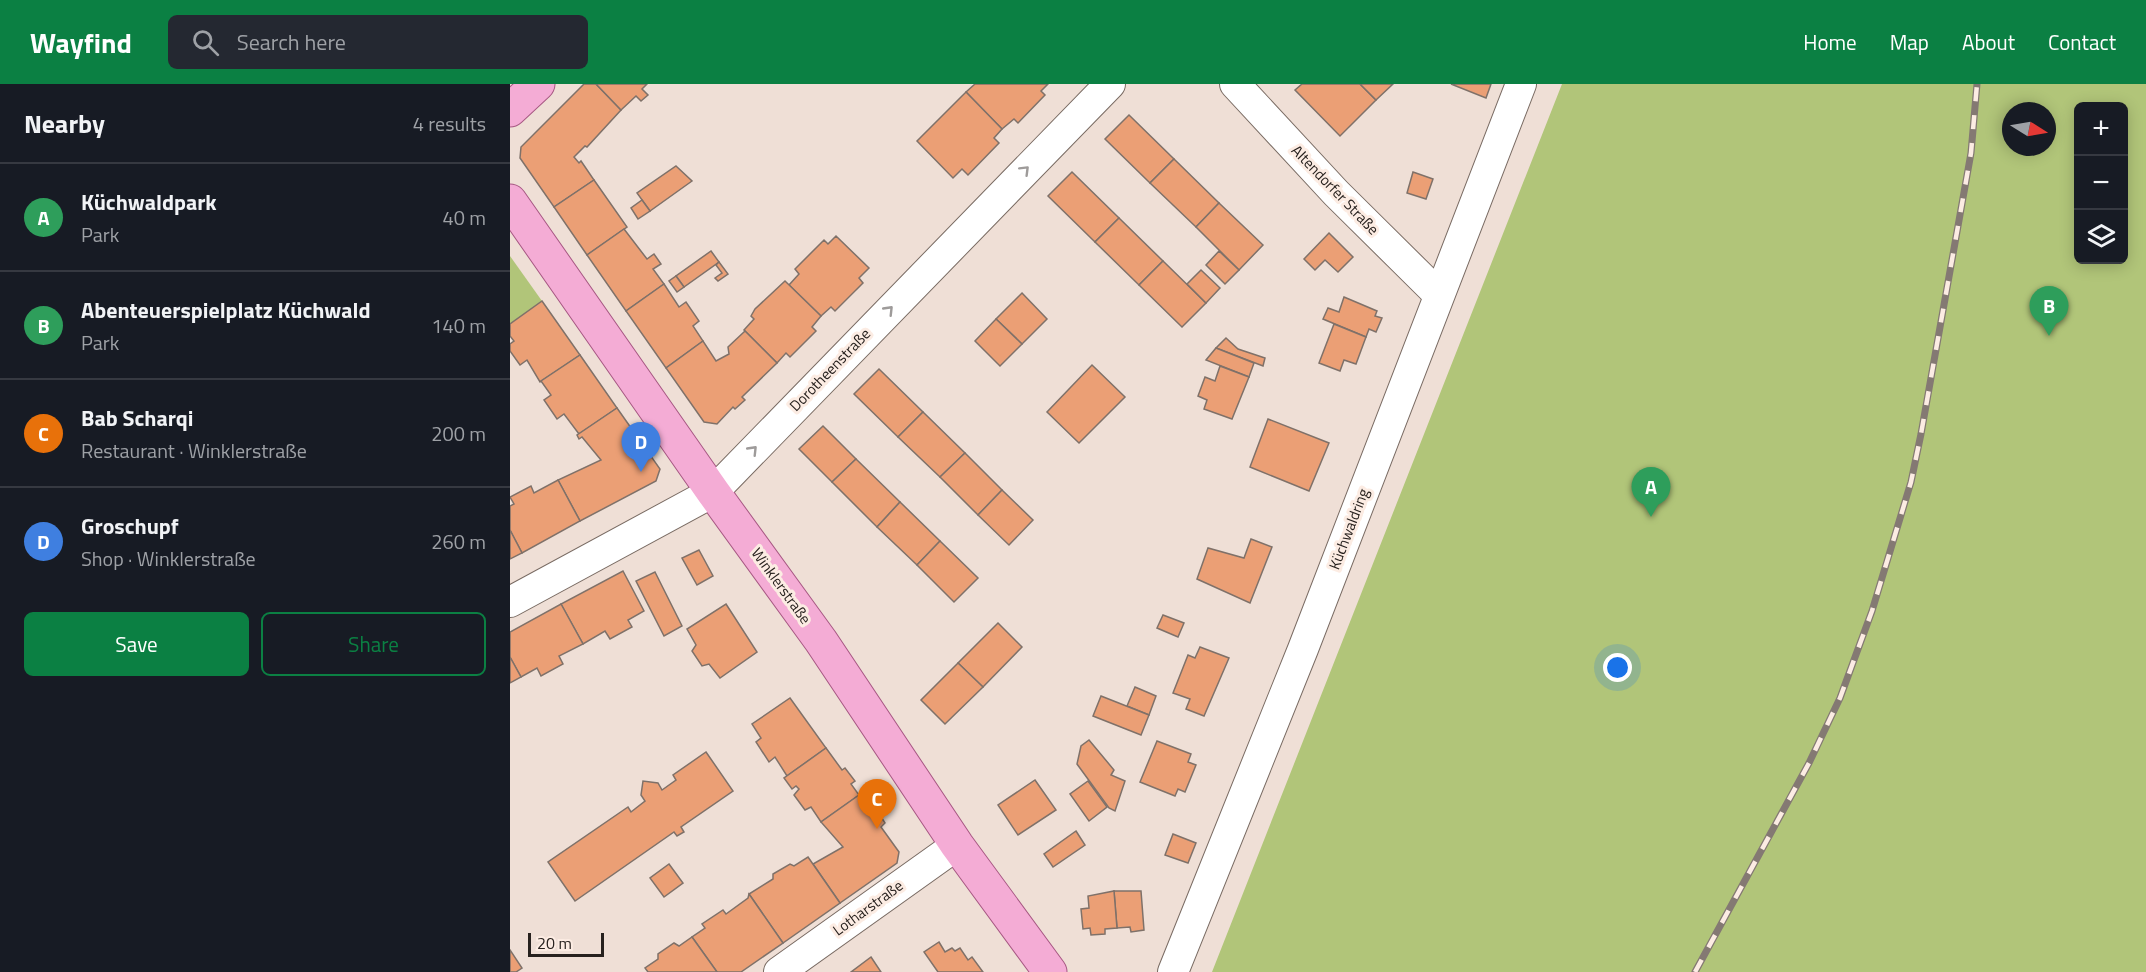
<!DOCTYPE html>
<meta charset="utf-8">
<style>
:root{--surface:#171b24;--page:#242831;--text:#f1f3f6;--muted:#9ea1a6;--line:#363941;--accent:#0b8043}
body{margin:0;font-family:"Titillium Web",sans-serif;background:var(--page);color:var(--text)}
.controls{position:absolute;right:18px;top:18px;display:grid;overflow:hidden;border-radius:9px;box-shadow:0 3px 15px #0003}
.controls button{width:54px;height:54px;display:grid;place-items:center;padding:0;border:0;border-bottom:2px solid var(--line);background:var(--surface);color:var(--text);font:30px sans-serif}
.compass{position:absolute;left:1492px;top:18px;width:54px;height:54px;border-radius:50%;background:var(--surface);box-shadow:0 3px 15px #0003;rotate:101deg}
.scale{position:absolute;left:18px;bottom:15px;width:76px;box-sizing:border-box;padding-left:6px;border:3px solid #27211e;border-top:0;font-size:16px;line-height:21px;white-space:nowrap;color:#27211e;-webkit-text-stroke:4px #fcece3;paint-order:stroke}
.you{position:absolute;left:1108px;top:584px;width:21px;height:21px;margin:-15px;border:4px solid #fff;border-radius:50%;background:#1a73e8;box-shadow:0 0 0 9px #1a73e833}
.badge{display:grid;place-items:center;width:39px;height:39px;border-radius:50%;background:var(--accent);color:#fff;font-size:20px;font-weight:700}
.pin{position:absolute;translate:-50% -50px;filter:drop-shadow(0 2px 3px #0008)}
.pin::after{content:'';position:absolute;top:32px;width:21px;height:18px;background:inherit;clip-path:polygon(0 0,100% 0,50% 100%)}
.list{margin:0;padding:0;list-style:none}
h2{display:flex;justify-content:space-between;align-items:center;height:78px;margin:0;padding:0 24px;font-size:26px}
h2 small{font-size:20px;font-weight:400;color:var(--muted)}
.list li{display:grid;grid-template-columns:39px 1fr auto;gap:18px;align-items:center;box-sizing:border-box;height:108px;padding:0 24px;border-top:2px solid var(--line)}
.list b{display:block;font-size:22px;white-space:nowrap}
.list p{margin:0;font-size:20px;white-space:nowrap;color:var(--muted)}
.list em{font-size:20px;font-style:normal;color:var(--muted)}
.actions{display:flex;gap:12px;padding:18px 24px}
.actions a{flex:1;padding:14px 0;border:2px solid var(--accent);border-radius:9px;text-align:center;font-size:21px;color:var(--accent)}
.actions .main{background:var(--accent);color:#fff}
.icon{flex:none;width:33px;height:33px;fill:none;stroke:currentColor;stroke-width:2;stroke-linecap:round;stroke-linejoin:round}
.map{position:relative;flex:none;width:1636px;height:888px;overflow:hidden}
header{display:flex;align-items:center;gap:36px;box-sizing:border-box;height:84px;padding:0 30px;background:var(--accent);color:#fff}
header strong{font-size:28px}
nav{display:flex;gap:33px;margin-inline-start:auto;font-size:21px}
.search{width:420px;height:54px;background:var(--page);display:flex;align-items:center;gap:15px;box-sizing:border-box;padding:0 21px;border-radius:9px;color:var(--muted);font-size:22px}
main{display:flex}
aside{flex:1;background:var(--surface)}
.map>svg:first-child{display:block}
.green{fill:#b1c579;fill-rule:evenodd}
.building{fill:#eb9f75;stroke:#7f7169;stroke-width:1.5}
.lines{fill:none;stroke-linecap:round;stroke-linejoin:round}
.minor-casing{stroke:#796b63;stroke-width:32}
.major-casing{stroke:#a75883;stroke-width:35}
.minor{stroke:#fff;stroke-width:30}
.major{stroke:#f4acd5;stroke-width:33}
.rail-casing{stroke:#847973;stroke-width:7}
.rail{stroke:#fcece3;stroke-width:4.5;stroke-dasharray:14;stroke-linecap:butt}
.oneway{stroke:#9e9b9a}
.labels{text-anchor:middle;stroke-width:6;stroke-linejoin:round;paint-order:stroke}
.street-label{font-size:15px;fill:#27211e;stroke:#fcece3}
</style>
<header>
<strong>Wayfind</strong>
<div class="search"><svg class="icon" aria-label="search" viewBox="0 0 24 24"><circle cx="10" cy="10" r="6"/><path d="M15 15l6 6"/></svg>Search here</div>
<nav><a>Home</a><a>Map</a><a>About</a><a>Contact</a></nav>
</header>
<main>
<aside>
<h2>Nearby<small>4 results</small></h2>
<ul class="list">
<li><span class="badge" style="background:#2e9e5b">A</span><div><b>Küchwaldpark</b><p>Park</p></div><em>40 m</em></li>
<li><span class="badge" style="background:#2e9e5b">B</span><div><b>Abenteuerspielplatz Küchwald</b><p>Park</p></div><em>140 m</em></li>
<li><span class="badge" style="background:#e8710a">C</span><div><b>Bab Scharqi</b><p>Restaurant · Winklerstraße</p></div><em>200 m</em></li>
<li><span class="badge" style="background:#3f7fe0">D</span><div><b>Groschupf</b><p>Shop · Winklerstraße</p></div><em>260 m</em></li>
</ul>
<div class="actions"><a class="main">Save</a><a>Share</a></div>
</aside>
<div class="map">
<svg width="1636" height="888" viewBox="0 0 1636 888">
<rect width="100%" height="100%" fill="#efdfd6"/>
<g class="green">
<path d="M1052 0H1636V888H702ZM1568 22H1614V176H1568ZM1501 27H1537V63H1501Z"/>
<polygon points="0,172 32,217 0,240"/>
</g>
<g class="building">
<polygon points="74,0 86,0 111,26 77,63 75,62 64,73 69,79 71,77 84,96 44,123 10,74 11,63"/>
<polygon points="86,0 137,0 132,5 138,11 131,17 126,12 111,26"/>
<polygon points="465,0 538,0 531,7 535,11 508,39 504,35 492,45 456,8"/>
<polygon points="792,0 850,0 866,16 830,52 785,6"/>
<polygon points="850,0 883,0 866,16"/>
<polygon points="941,0 981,0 976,14"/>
<polygon points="456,8 492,45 484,54 489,59 458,91 452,85 443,94 407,57"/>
<polygon points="619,31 664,75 640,99 595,55"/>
<polygon points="664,75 709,119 686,143 640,99"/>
<polygon points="166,82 182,97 140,127 127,109"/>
<polygon points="562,88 609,134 585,158 538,112"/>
<polygon points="903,88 923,95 916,115 897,109"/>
<polygon points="84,96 117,143 77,171 44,123"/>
<polygon points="132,116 140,127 128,135 121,124"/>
<polygon points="709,119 753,161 729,186 686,143"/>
<polygon points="609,134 653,177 629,201 585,158"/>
<polygon points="114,145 137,175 144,170 151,180 143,185 154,200 116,227 77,171"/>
<polygon points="819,149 843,173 828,188 815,176 805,186 794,175"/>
<polygon points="326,152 359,184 349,194 353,199 325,227 321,223 311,232 279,201 289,190 285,185 314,156 318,160"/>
<polygon points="201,167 209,178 174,203 166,192"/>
<polygon points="709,167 729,186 715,200 696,181"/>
<polygon points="653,177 696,219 672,243 629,201"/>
<polygon points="209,178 218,190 208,197 205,194 212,189 206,181"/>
<polygon points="691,186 710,204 696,219 677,200"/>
<polygon points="166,192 174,203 167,208 159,197"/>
<polygon points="275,197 311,232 302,243 306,247 280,273 276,269 267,279 234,246 244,235 241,232 245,225"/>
<polygon points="154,200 169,223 176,218 189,237 183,242 193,257 156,284 116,227"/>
<polygon points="512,209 537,235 512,260 486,235"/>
<polygon points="834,213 867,227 865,232 872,234 866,248 859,245 856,253 813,235 818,224 829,228"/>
<polygon points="32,217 70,271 30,298 17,276 10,281 0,267 0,260 4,257 0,252 0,240"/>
<polygon points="486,235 512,260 490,282 465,257"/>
<polygon points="824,240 856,253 846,280 834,276 830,287 809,279"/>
<polygon points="235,247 267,279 232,313 235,316 225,325 223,323 207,340 194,338 156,284 193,257 206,277 219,270 218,263"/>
<polygon points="716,254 728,265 755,274 753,282 706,264"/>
<polygon points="706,264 744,279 739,293 696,276"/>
<polygon points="70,271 107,324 69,350 54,330 47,335 34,316 41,311 31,297"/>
<polygon points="582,281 615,313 569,359 537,328"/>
<polygon points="710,282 739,293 722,335 694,325 697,316 688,312 695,293 705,297"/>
<polygon points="369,285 413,328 388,353 344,310"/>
<polygon points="107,324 150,385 146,397 70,437 48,396 91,376 72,353 69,355 67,351"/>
<polygon points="413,328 455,369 430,393 388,353"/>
<polygon points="758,335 819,359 799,407 740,383"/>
<polygon points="313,342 346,375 322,398 289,365"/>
<polygon points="455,369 492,406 468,431 430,393"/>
<polygon points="346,375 390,418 367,443 322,398"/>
<polygon points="48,396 70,437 12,469 0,446 0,422 4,420 0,413 21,402 24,409"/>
<polygon points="492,406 523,436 499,461 468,431"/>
<polygon points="390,418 430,457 407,481 367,443"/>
<polygon points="0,446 12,469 0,475"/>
<polygon points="741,455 762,463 740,519 687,495 698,464 734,474"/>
<polygon points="430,457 468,494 444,518 407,481"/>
<polygon points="189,466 203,492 187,501 172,474"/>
<polygon points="113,487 134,527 118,536 122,543 100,555 95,547 73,560 51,520"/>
<polygon points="145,488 172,542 154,552 126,497"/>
<polygon points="51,520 73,560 49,572 53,580 31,592 27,584 11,593 0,573 0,548"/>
<polygon points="216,520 247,568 210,594 199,580 192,582 182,567 186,561 177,545"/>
<polygon points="653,531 674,539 668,553 647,544"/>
<polygon points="488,539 512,563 473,603 448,579"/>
<polygon points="690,563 719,574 694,632 676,625 680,615 663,609 678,571 685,574"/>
<polygon points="0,573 11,593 0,599"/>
<polygon points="448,579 473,603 435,640 411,616"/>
<polygon points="625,603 646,612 639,631 617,622"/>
<polygon points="591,612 639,631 631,651 583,632"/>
<polygon points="280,614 316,664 277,692 265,673 259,678 246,658 251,654 242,640"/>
<polygon points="579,656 604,686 601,691 615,697 605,727 599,724 567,680 571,662"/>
<polygon points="647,657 681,670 678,678 686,681 675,708 668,705 665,712 630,698"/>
<polygon points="316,664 332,686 335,684 345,697 341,700 349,711 311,738 301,723 295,726 284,711 289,705 286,702 282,705 274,694"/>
<polygon points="196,668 223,707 171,743 174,748 167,752 164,748 65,817 38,778 118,723 121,728 135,717 131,711 133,697 148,699 152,706 166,696 163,691"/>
<polygon points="525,696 546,726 508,751 488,721"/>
<polygon points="578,697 597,723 579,737 560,710"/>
<polygon points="349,711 361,728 366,725 375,739 371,743 389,768 387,779 330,819 303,780 333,763 311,738"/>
<polygon points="566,747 575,761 543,783 534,770"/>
<polygon points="663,750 686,759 678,779 655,771"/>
<polygon points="298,773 330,819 273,859 239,810 263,795 263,790 280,780 284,782"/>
<polygon points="159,780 173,799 154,813 140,794"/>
<polygon points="604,807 631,807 634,846 621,848 620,843 607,844"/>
<polygon points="604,807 607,844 595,845 595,850 581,851 580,844 573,845 571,825 579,824 578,812"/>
<polygon points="239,810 273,859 231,888 207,888 182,853 195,844 192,840 213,826 216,830 238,814"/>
<polygon points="182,853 207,888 138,888 135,884 148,875 148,870 164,859 169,862"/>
<polygon points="429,858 435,868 442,864 445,867 450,864 458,876 462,873 473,888 428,888 414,868"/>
<polygon points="0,866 12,884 6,888 0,888"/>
<polygon points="361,873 371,888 341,888"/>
</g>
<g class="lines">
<defs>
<g id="minor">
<polyline points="725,0 826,109 928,210"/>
<polyline points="0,518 203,408 600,0"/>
<polyline points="269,888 447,761"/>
<polyline points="663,888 793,565 1011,0"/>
</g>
<g id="major">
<polyline points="0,26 28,0"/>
<polyline points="0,117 203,408 311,557 447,761 540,888"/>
</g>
</defs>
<use href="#minor" class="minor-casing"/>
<use href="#major" class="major-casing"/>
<use href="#minor" class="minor"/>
<use href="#major" class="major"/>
<defs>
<polyline id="rail" points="1185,888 1299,679 1330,614 1362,527 1401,398 1411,350 1461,69 1467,0"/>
</defs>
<use href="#rail" class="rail-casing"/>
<use href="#rail" class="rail"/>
</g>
<defs><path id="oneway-chevron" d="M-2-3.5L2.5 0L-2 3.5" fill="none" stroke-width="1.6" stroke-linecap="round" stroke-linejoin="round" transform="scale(1.5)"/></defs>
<g class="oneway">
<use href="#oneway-chevron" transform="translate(515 86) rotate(-45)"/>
<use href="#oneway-chevron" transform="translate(379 226) rotate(-46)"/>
<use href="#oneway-chevron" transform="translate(243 366) rotate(-46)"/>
</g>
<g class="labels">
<g class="street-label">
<text transform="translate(825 106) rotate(46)" y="5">Altendorfer Straße</text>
<text transform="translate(320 286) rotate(-46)" y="5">Dorotheenstraße</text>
<text transform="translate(839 445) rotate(-69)" y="5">Küchwaldring</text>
<text transform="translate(271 502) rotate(54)" y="5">Winklerstraße</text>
<text transform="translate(358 824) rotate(-36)" y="5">Lotharstraße</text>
</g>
</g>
</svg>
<div class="controls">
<button>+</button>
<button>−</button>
<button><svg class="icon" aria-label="layers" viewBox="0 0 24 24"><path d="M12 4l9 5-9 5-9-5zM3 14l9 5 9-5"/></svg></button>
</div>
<svg class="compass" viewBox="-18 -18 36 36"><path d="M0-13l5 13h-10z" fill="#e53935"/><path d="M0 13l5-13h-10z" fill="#9ea1a6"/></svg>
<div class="scale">20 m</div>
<div class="you"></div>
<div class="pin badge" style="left:1141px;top:433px;background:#2e9e5b">A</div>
<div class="pin badge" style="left:1539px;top:252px;background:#2e9e5b">B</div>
<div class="pin badge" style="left:367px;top:745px;background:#e8710a">C</div>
<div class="pin badge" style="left:131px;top:388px;background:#3f7fe0">D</div>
</div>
</main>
